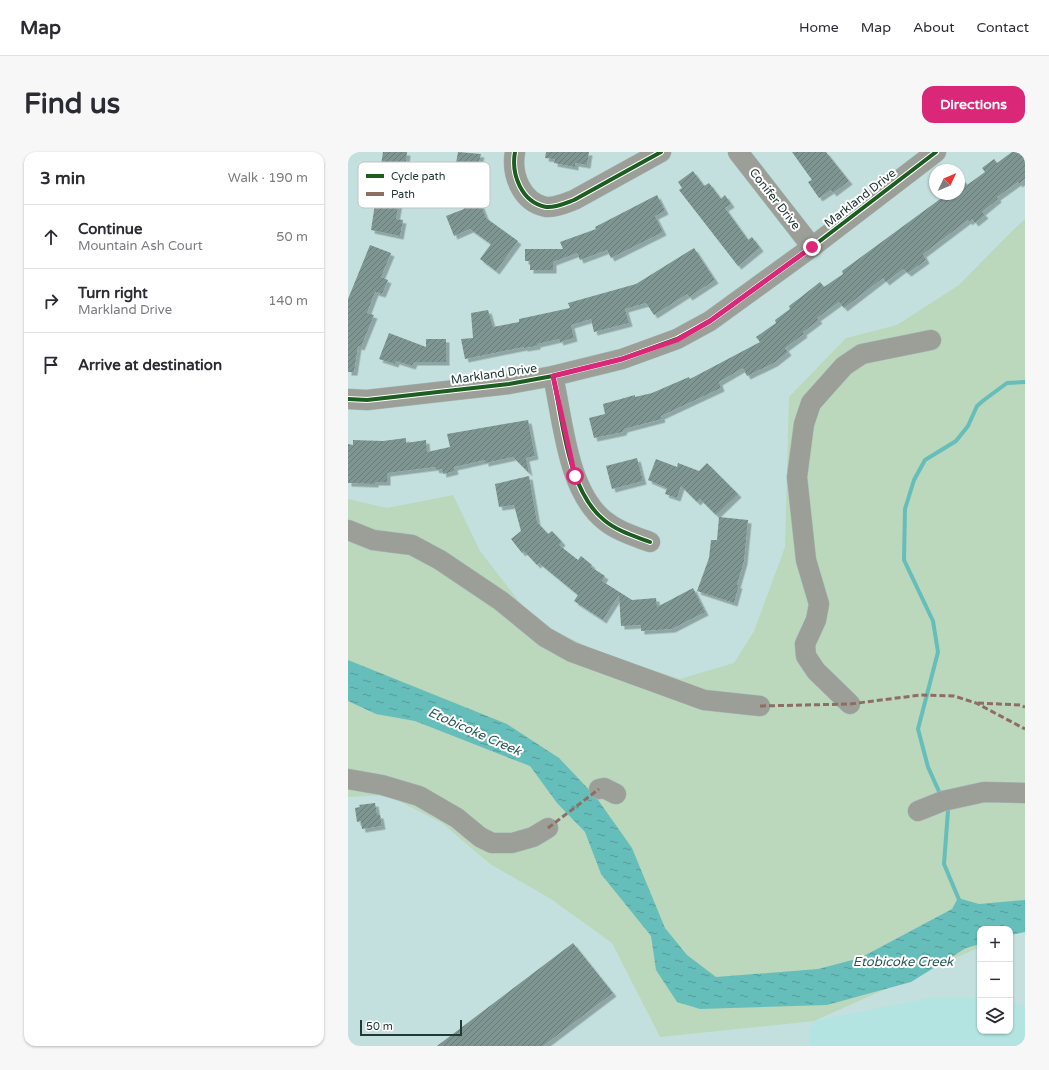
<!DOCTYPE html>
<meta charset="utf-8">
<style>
:root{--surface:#fff;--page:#f7f7f7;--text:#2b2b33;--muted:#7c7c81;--line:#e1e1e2;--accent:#db2777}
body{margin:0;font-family:"Varela Round",sans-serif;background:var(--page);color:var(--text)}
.controls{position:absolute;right:12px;bottom:12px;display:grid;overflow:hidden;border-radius:8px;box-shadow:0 1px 3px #0004}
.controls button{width:36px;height:36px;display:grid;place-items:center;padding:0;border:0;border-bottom:1px solid var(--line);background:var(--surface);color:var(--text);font:20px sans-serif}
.compass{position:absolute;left:581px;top:12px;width:36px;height:36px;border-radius:50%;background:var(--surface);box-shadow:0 1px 3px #0004;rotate:46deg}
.scale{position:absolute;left:12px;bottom:10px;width:102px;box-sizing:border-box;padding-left:4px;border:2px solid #233938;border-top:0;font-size:11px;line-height:14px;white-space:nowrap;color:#233938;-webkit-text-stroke:3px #fff;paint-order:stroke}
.stop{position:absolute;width:12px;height:12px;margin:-9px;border:3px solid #db2777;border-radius:50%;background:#fff}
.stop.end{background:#db2777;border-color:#fff;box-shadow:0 1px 4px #0008}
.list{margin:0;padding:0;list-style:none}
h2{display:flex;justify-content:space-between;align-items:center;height:52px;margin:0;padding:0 16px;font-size:17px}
h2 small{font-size:13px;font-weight:400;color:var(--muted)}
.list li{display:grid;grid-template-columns:26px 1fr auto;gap:12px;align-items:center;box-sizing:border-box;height:64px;padding:0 16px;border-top:1px solid var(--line)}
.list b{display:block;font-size:15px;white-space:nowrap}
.list p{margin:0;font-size:13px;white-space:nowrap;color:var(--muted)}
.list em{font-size:13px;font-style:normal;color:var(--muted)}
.icon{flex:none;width:22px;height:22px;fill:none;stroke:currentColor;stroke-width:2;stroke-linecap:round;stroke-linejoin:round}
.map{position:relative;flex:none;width:677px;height:894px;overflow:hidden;border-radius:12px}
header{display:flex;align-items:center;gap:24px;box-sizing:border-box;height:56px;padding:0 20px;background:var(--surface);border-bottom:1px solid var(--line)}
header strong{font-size:19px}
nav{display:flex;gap:22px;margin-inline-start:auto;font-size:14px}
.intro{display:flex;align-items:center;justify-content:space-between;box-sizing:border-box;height:96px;padding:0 24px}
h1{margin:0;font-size:28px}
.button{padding:10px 18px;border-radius:12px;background:var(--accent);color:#fff;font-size:14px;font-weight:700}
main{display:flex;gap:24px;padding:0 24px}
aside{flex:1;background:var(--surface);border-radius:12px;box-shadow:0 1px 3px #0004}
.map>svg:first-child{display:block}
.built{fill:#b3e4e2}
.green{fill:#bbd7bc}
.water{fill:url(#water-ripples)}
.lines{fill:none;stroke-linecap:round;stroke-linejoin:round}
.stream{stroke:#66bebb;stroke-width:4}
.building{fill:url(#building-hatch);filter:url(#shadow)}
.minor-casing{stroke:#a5bcbb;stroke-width:21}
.minor{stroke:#9b9f98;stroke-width:20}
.quiet{stroke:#8d6e63;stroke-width:3;stroke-dasharray:6 3;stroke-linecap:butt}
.cycleway-casing{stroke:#fff;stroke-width:6}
.cycleway{stroke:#1b5e20;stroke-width:4}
.route{stroke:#db2777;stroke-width:5}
.labels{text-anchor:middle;stroke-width:4;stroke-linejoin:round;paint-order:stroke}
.street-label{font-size:12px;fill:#233938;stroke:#fff}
.water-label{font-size:13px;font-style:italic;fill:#2a5a58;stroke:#fff}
.key{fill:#fff;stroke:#bdc4c3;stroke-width:1}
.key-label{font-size:11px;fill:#233938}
</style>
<header>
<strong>Map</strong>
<nav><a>Home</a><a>Map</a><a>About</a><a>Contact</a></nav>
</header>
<div class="intro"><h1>Find us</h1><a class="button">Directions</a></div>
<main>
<aside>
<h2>3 min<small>Walk · 190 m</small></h2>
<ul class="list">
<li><svg class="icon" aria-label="ahead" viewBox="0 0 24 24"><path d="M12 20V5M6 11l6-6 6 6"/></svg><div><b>Continue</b><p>Mountain Ash Court</p></div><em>50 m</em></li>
<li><svg class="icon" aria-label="right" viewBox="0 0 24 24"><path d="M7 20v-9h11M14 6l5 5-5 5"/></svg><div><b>Turn right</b><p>Markland Drive</p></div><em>140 m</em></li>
<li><svg class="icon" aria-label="arrive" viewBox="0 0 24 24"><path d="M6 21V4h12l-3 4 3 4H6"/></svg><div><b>Arrive at destination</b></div></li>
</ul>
</aside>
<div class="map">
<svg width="677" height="894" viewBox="0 0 677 894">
<defs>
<pattern id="water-ripples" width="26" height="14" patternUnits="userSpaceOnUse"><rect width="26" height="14" fill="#66bebb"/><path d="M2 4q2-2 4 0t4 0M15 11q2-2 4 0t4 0" fill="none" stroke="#549b99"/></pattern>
<pattern id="building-hatch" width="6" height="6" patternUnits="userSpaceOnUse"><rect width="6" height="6" fill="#7f9591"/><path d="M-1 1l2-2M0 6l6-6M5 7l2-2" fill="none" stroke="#687b77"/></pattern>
<filter id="shadow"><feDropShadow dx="3.5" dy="3.5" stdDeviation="0" flood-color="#0004"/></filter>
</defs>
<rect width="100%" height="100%" fill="#c3e0df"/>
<polygon class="built" points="582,846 632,846 632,879 662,879 662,849 677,854 677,894 462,894 461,879 466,869"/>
<polygon class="green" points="677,67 677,774 662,777 632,777 632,795 466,869 312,885 264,791 203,747 142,712 94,671 39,643 0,645 0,347 39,356 105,343 132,399 187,470 249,499 332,527 386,511 406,479 437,395 441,245 498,186 549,173 611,133 664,79"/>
<polygon class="water" points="0,508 159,572 211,606 248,645 284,696 317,776 339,803 368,825 470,817 512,806 604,757 610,746 631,752 677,748 677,780 662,783 662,777 632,777 632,792 618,796 563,830 479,853 352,857 329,850 308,818 303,784 253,722 237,680 209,651 182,614 67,569 28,562 0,549"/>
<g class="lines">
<g class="stream">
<polyline points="593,644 580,615 570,577 590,500 585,469 556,408 557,357 566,328 577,308 608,289 620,274 629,254 636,248 659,231 677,230"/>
<polyline points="598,654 600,659 596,712 612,750"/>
</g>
</g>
<g class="building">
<polygon points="35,0 59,0 58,10 68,11 64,35 54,33 48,67 55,68 52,84 23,78"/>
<polygon points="110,0 133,2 125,33 105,29 105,27 100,26 103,10 108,11"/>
<polygon points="198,0 241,0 239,13 227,11 227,15 206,11 207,7 197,6"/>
<polygon points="444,0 478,0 501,29 485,41 483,38 471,46 460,30 464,28"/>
<polygon points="664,0 677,0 677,27 671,32 670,30 649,45 650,47 634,60 637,63 627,71 624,67 621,70 620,68 575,102 578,108 560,121 555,117 538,130 535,126 496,156 491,150 469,166 471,168 455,180 456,182 437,196 440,200 426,211 399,224 395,216 371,230 373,236 313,264 314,267 276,277 275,280 246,286 241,266 257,262 255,252 287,243 287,245 304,241 341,225 342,227 412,190 408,185 428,171 427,168 442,157 441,154 453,145 472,130 476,135 495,122 494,119 599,42 611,42 611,23 619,33 637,20 634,16 646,7 649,11"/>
<polygon points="345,19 356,34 361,31 373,47 377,43 383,52 377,56 400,88 404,85 412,96 390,114 331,38 334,36 330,30"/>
<polygon points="127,38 138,66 170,89 148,119 132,107 143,92 122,77 106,84 98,64 116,57 112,45"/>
<polygon points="309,43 317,59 307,64 315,80 263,106 259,98 232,108 229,101 205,110 205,118 182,118 182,109 177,109 177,97 215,97 212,90 248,77 247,75"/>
<polygon points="22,93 43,101 33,125 40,128 34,142 27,140 19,161 26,163 13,195 10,194 6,220 0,220 0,147"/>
<polygon points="346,96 367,128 341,145 339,142 306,163 298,151 277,157 281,171 246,180 243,167 223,173 226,186 212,190 211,187 189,192 189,194 176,196 176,195 117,207 113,187 125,186 123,161 140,158 145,175 171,170 171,167 222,156 220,151 288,132"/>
<polygon points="41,181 78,195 78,187 98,187 98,210 66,210 64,214 48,209 47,212 31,207"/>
<polygon points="180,268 187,304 178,306 181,321 165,305 137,311 137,308 106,315 107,319 95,322 94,317 88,318 87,315 39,321 39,330 27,330 27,332 0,331 0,292 5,293 5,288 35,289 58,286 58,291 78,288 79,300 102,295 99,282"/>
<polygon points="289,306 295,329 264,337 258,314"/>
<polygon points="308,307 329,315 330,311 351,319 359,311 390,342 368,363 352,347 349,350 333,334 329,346 317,342 319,336 300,328"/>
<polygon points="181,324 189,370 200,382 204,379 214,390 211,393 230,408 233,404 244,413 243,415 257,424 254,429 284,448 308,446 309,455 345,436 357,460 324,477 293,479 293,473 273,474 271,443 255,468 226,449 230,443 191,411 189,413 176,399 174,401 163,387 173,379 166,353 151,355 147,332"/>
<polygon points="371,365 400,368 396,409 389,433 391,433 386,451 349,439 361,406 363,388 369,388"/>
<polygon points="27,651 29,663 32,663 34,674 14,677 13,669 9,670 7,656 12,655 11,653"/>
<polygon points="225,791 265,841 195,894 89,894"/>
</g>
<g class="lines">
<defs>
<g id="minor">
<path d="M167 0C163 22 173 50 198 55 207 56 218 51 226 48L313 0"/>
<polyline points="390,0 464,95"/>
<path d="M205 224C215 268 219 338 256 368 269 379 286 384 302 390"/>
<polyline points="0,247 19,248 161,232 205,224 274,207 329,187 362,169 464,95 588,0"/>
<polyline points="0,378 25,388 64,393 92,408 153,449 197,485 224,500 356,548 412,554"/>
<polyline points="502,552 468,519 458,504 457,492 468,468 471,452 458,408 449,325 456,272 463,251 496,214 514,202 583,188"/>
<polyline points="0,627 34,633 71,644 109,666 132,685 144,691 164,691 185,685 200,676"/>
<polyline points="251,637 256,636 268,642"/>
<polyline points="570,659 595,649 636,640 677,641"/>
</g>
</defs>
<use href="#minor" class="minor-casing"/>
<use href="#minor" class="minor"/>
<g class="quiet">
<polyline points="630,551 672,553 677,555"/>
<polyline points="412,554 502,552 573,543 606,544 628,551 677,577"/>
<polyline points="200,676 251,637"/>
</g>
<defs>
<g id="cycleway">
<path d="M167 0C163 22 173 50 198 55 207 56 218 51 226 48L313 0"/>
<path d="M205 224C215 268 219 338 256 368 269 379 286 384 302 390"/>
<polyline points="0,247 19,248 161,232 205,224 274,207 329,187 362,169 464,95 588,0"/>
</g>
</defs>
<use href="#cycleway" class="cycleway-casing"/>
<use href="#cycleway" class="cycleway"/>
</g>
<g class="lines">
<polyline class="route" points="227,324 205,224 274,207 329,188 362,169 464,95"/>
</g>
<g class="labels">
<g class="street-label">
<text transform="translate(512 46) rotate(-38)" y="4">Markland Drive</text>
<text transform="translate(427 47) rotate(52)" y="4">Conifer Drive</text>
<text transform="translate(146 222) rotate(-8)" y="4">Markland Drive</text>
</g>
<g class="water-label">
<text transform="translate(127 579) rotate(24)" y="5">Etobicoke Creek</text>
<text x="555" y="814">Etobicoke Creek</text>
</g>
</g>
<rect x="10" y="10" width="132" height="46" rx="6" class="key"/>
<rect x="18" y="22" width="18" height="4" fill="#1b5e20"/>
<rect x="18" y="40" width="18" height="4" fill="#8d6e63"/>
<g class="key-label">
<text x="43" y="28">Cycle path</text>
<text x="43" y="46">Path</text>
</g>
</svg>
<div class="controls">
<button>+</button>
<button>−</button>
<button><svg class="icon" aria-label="layers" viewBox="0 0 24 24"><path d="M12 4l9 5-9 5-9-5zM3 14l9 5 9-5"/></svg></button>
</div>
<svg class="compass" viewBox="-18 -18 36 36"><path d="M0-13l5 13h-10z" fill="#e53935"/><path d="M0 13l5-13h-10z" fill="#7c7c81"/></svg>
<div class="scale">50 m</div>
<div class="stop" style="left:227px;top:324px"></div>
<div class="stop end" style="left:464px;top:95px"></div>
</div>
</main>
